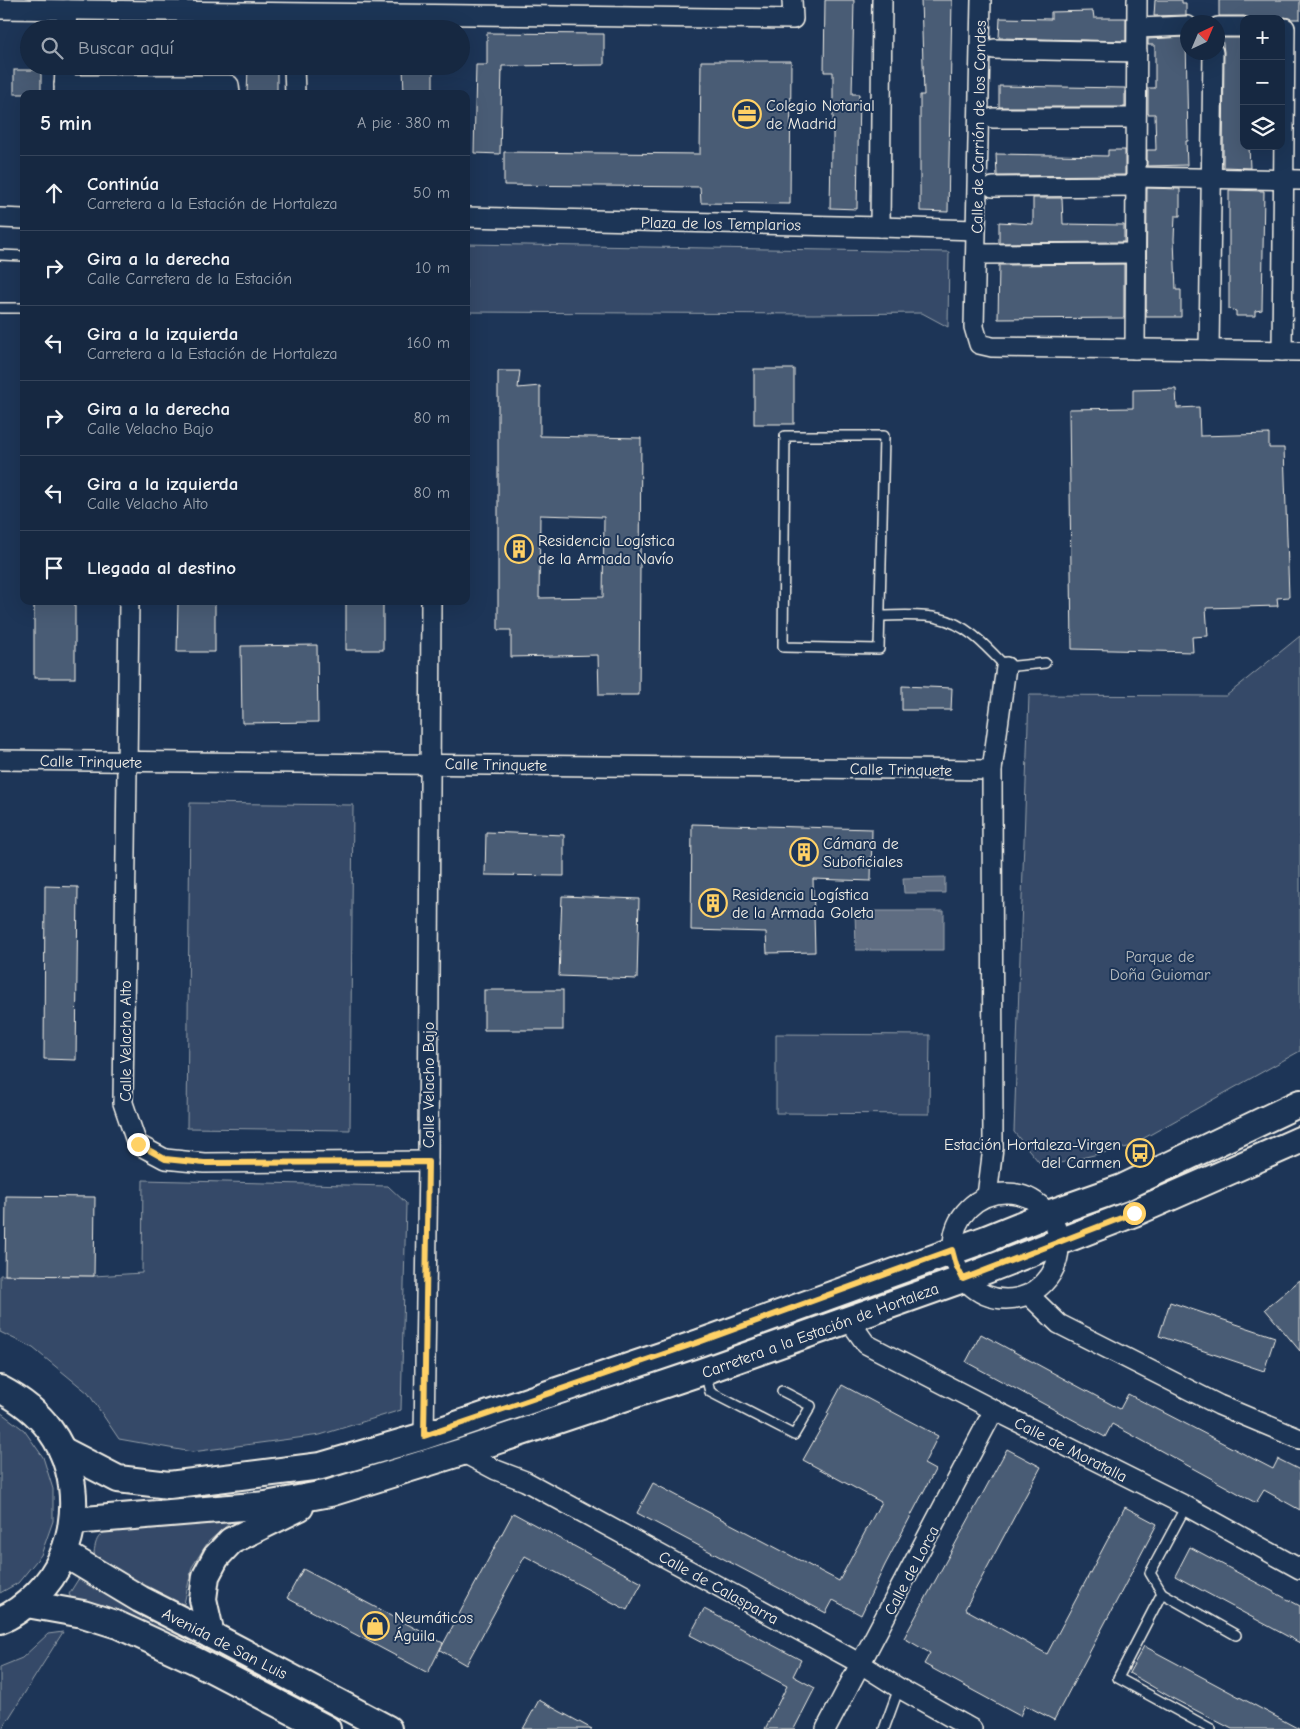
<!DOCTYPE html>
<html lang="es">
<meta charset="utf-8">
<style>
:root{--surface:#162841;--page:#23344c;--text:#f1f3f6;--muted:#9ea6b1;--line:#35445a}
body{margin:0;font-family:"Comic Neue",sans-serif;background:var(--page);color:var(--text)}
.controls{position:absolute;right:15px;top:15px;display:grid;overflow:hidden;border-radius:10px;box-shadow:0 5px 20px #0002}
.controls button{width:45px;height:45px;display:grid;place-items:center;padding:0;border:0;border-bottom:1px solid var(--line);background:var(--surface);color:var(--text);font:25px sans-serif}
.compass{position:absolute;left:1180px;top:15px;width:45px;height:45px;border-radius:50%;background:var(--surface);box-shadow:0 5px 20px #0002;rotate:44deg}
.stop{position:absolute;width:15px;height:15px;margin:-11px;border:4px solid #ffd166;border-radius:50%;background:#fff}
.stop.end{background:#ffd166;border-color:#fff;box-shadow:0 1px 5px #0008}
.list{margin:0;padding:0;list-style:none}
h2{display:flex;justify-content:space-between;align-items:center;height:65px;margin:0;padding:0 20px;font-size:21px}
h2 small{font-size:16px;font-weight:400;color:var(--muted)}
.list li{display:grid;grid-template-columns:32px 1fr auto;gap:15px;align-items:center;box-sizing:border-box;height:75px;padding:0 20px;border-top:1px solid var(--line)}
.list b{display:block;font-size:19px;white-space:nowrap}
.list p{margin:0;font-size:16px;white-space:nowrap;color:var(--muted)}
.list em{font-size:16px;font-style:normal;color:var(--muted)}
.icon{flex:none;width:28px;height:28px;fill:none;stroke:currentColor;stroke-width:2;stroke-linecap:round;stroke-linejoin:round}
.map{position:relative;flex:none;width:1300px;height:1729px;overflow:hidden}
.search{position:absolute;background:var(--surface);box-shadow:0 5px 20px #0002;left:20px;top:20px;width:450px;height:55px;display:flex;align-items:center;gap:12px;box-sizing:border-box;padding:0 18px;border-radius:28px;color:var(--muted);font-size:19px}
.panel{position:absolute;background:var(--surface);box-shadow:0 5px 20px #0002;left:20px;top:90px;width:450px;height:515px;border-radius:10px}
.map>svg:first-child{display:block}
.green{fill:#354a67;stroke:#949ea8}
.water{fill:#5e6d82;stroke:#9aa2ab}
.building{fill:#485b74;stroke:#f4f1e8;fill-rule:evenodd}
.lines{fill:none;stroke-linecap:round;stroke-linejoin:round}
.lane-casing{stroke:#f4f1e8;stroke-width:12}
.street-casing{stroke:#f4f1e8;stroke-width:22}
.secondary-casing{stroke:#f4f1e8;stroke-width:30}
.lane{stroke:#1d3557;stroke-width:9}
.street{stroke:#1d3557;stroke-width:19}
.secondary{stroke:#1d3557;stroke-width:26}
.route{stroke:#ffd166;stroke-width:6}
.labels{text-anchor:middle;stroke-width:4;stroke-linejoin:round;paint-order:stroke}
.poi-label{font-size:16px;fill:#f4f1e8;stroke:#1d3557;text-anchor:start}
.street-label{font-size:16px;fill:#f4f1e8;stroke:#1d3557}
.park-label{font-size:16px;fill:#bbbfc1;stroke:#1d3557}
</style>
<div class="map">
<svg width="1300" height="1729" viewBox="0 0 1300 1729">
<rect width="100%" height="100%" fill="#1d3557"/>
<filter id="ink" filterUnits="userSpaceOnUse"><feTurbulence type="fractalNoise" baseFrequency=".02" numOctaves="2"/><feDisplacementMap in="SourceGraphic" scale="10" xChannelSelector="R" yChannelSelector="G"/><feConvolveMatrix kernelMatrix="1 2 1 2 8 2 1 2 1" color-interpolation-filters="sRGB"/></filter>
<g filter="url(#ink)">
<g class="green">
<polygon points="466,244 949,252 948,327 922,313 814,314 466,312"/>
<polygon points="1300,636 1300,1051 1128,1147 1043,1167 1014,1132 1029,695 1226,696"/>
<polygon points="190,803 353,805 350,1130 187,1128"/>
<polygon points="776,1034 930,1035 929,1114 776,1113"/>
<polygon points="143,1180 388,1186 406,1203 401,1410 320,1435 192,1452 119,1439 88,1393 33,1348 0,1332 0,1275 94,1276 142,1273"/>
<polygon points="0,1412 24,1430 43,1457 53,1489 53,1521 41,1555 18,1583 0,1593"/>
<path d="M231 1522 208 1542 192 1567 184 1604C168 1607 115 1569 99 1559L94 1553C96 1534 102 1532 119 1527Z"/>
<path d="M79 1578 142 1617 170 1630 193 1636 190 1646C158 1631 106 1599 72 1600L69 1594Z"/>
<polygon points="63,1632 2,1729 0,1729 0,1667 22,1658 48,1634"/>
</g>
<g class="water">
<polygon points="945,877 945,893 904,893 903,878"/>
<polygon points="855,911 944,911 944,950 856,950"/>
</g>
<g class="building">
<polygon points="825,0 854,0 852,94 859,94 857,209 830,208 831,151 833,152 833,72 824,72"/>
<polygon points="921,0 952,0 948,212 920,211 920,95 924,95"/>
<polygon points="1155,0 1182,0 1182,3 1186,3 1186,15 1154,16"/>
<polygon points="1219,0 1300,0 1300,19 1292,19 1285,17 1279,19 1251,19 1244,16 1219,16"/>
<polygon points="1093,11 1094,18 1126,18 1126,41 999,38 1000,18 1051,19 1051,12"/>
<polygon points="487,33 604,34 604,65 502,66 500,154 474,153 476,65 487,65"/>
<polygon points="1186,37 1188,141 1186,141 1187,165 1147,166 1147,150 1156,150 1155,114 1148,114 1148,88 1155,88 1155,45 1148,45 1148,39"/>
<polygon points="1222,38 1244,38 1244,146 1249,146 1250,168 1223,167 1224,52"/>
<polygon points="701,61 791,61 790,204 701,203 700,187 504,185 504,152 700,154"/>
<polygon points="248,67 277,68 277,94 247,94"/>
<polygon points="403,67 433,68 433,94 404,94"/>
<rect x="14" y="70" width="27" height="24"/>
<polygon points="999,86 1125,88 1125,107 999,107"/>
<polygon points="1108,150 1125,150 1125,175 997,176 996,154 1108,156"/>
<polygon points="1147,188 1180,189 1180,216 1175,216 1174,239 1176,290 1181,290 1181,317 1146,317"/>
<polygon points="1229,190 1264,191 1262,310 1255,311 1255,316 1236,316 1236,311 1229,309"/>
<polygon points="1033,198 1062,198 1063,224 1124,225 1124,242 999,243 999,222 1033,224"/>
<polygon points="1124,264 1124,318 998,319 999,265"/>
<rect x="754" y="369" width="40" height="55"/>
<path d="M498 371H520L518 388 540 386V436L641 438 639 695H599L598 655 511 657V630H498ZM540 515 604 517 603 597 539 598Z"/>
<polygon points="1176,389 1177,408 1199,407 1200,436 1269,434 1269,448 1284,448 1289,597 1277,598 1278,606 1206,608 1208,636 1192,637 1193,652 1072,649 1069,409 1133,408 1133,390"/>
<rect x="34" y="601" width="41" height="77"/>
<polygon points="178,601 215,601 215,652 177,652"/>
<rect x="346" y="601" width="37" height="49"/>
<polygon points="317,645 318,722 242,723 241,646"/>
<polygon points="902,686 952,688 951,710 902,710"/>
<polygon points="692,824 872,829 871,881 813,879 815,952 767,953 766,932 691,930"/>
<polygon points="486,832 564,835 564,876 485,875"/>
<polygon points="45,886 78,887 76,1060 44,1059"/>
<polygon points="562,896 639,899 637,979 559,976"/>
<rect x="484" y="990" width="79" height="40"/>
<polygon points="6,1196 95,1197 94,1276 5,1275"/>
<polygon points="1300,1280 1300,1351 1265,1309"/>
<polygon points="1170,1302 1275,1337 1264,1371 1159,1336"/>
<polygon points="981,1334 1120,1409 1128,1394 1273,1469 1278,1459 1300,1470 1300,1510 1264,1490 1256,1503 1112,1424 1105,1437 966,1362"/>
<polygon points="842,1385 938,1436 924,1464 935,1470 885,1565 861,1615 833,1600 826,1613 637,1513 653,1483 839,1581 881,1502 803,1460 829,1414 827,1413"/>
<polygon points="1007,1449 1041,1467 965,1609 1047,1654 1125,1507 1157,1524 1054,1720 1025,1705 1020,1716 924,1664 930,1653 904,1638"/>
<polygon points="513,1513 642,1583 627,1610 525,1556 466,1665 440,1650"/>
<polygon points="1190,1547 1300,1606 1300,1643 1175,1576"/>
<polygon points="303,1569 443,1643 428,1673 287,1598"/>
<polygon points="704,1609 801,1660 793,1676 815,1688 794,1729 765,1729 787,1686 690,1635"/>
<polygon points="1144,1646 1189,1670 1299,1729 1232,1729 1172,1698 1129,1673"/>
<polygon points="539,1700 592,1729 523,1729"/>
</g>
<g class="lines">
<defs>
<g id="lane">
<polyline points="0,255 24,256"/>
<polyline points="0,308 24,308"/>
<polygon points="785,436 884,436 879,649 783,647"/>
<path d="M880 616C897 616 922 614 938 618 967 624 987 647 1006 667L1045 663"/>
<polyline points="705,1372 710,1392 794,1435 811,1406 782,1391"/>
<polyline points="1186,1506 1150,1573 1162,1593 1118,1678 1211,1729"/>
<polyline points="1162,1593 1236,1635"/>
<polyline points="884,1729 899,1688"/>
</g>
<g id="street">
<polyline points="981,0 974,327 979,344 992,347 1300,351"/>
<polyline points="0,9 793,19 792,0"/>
<polyline points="1218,27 1244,27"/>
<polyline points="1138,28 1188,26"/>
<polyline points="66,29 67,10"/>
<polyline points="994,49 1137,52"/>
<polyline points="294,66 295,94"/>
<polyline points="64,85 229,85 230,94"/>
<polyline points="64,94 65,66"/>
<polyline points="993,118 1135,118"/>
<polyline points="1136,177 1300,180"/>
<polyline points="993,187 1136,186"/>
<polyline points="466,217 880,227 976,230"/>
<polyline points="0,218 24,219"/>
<polyline points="880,227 882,0"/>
<polyline points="976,254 1135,253"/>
<polyline points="1135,349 1137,0"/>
<polyline points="1209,350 1213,52"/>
<polyline points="1282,351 1285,28"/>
<polyline points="129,601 123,1103 137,1144 165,1159 204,1163 428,1161"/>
<polyline points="0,760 992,770"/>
<circle cx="1006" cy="1246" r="53"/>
<polyline points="987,1196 993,1148 992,770 1006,667"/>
<polyline points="1029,1295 1059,1324 1219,1405 1300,1439"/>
<polyline points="849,1320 866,1344 994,1410 1186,1506 1300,1569"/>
<polyline points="424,1436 428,1161 431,601"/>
<polyline points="462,1452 496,1470 525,1481 861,1664 899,1688 972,1729"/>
<polyline points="826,1729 994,1410"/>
</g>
<g id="secondary">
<path d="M0 1389C19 1399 37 1412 50 1430 85 1477 80 1552 37 1594 27 1604 14 1615 0 1620"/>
<polyline points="62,1450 118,1479 169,1485 321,1466 424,1436 699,1343 986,1239 1048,1214 1122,1188 1300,1103"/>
<polyline points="73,1521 266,1505 330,1493 462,1452 704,1371 963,1279 1134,1213 1300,1140"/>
<polyline points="65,1554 140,1599 211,1635 388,1729"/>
<polyline points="27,1604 83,1614 118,1625 196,1661 327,1729"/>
<polyline points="211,1635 203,1599 206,1576 216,1557 231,1541 300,1507"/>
</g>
</defs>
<use href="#lane" class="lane-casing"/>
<use href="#street" class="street-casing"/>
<use href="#secondary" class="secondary-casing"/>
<use href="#lane" class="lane"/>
<use href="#street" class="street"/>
<use href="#secondary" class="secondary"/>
</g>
</g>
<g class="lines" filter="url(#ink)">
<polyline class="route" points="138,1144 165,1159 204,1163 428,1162 424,1436 699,1342 952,1250 956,1265 963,1279 1134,1213"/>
</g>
<defs>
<symbol id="office-ring" viewBox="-11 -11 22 22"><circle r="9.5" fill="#1d3557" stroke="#ffd166" stroke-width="1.5"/><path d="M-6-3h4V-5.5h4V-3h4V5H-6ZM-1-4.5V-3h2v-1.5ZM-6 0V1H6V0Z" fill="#ffd166"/></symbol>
<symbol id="building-ring" viewBox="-11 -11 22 22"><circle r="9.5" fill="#1d3557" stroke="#ffd166" stroke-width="1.5"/><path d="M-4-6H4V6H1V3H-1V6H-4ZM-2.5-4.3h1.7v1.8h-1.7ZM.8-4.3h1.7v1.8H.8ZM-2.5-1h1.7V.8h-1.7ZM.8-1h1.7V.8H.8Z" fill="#ffd166"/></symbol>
<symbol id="bus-ring" viewBox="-11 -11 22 22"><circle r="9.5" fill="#1d3557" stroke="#ffd166" stroke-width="1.5"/><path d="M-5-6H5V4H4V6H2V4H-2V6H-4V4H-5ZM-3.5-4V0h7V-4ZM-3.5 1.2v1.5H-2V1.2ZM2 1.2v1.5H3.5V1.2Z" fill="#ffd166"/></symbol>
<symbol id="shop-ring" viewBox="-11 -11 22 22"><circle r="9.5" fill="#1d3557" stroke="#ffd166" stroke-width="1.5"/><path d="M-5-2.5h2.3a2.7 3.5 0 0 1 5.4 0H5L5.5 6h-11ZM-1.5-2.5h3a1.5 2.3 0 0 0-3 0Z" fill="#ffd166"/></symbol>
</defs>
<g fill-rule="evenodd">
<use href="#office-ring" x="731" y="98" width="32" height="32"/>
<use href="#building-ring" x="503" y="533" width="32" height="32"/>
<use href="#building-ring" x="788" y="836" width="32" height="32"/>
<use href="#building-ring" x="697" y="887" width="32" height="32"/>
<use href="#bus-ring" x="1124" y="1137" width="32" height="32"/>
<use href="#shop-ring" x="359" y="1610" width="32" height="32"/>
</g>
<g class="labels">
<g class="poi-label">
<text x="766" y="111">Colegio Notarial<tspan x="766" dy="18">de Madrid</tspan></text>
<text x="538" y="546">Residencia Logística<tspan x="538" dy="18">de la Armada Navío</tspan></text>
<text x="823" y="849">Cámara de<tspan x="823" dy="18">Suboficiales</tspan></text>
<text x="732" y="900">Residencia Logística<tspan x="732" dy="18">de la Armada Goleta</tspan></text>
<text x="1121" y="1150" text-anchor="end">Estación Hortaleza-Virgen<tspan x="1121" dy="18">del Carmen</tspan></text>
<text x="394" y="1623">Neumáticos<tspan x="394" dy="18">Águila</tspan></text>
</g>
<g class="street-label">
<text transform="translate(978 127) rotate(-89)" y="6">Calle de Carrión de los Condes</text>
<text transform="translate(721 223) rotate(1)" y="6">Plaza de los Templarios</text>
<text transform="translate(91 761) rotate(1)" y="6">Calle Trinquete</text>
<text transform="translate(496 764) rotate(1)" y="6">Calle Trinquete</text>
<text transform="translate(901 769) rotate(1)" y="6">Calle Trinquete</text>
<text transform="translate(125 1041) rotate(-90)" y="6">Calle Velacho Alto</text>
<text transform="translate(428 1085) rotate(-90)" y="6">Calle Velacho Bajo</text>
<text transform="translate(820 1330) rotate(-20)" y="6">Carretera a la Estación de Hortaleza</text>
<text transform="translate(1071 1449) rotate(27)" y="6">Calle de Moratalla</text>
<text transform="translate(911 1570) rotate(-62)" y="6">Calle de Lorca</text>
<text transform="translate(719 1587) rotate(29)" y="6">Calle de Calasparra</text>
<text transform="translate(225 1643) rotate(27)" y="6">Avenida de San Luis</text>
</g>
<g class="park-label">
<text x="1160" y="962">Parque de<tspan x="1160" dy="18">Doña Guiomar</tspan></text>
</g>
</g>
</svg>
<div class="controls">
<button>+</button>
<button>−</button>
<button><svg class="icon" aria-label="layers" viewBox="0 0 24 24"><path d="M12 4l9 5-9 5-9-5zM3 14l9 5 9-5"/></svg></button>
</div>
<svg class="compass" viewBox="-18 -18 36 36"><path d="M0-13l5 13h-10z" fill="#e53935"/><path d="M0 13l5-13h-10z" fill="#9ea6b1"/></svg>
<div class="stop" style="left:1134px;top:1213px"></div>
<div class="stop end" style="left:138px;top:1144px"></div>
<div class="search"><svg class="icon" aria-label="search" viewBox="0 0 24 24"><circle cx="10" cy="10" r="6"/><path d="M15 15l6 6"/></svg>Buscar aquí</div>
<section class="panel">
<h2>5 min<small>A pie · 380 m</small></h2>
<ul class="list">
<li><svg class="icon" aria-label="ahead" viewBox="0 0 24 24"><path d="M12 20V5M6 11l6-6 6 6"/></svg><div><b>Continúa</b><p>Carretera a la Estación de Hortaleza</p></div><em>50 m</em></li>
<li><svg class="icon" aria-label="right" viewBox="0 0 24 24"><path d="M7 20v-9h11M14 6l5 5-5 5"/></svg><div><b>Gira a la derecha</b><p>Calle Carretera de la Estación</p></div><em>10 m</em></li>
<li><svg class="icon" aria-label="left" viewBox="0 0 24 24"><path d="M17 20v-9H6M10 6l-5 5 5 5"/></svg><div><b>Gira a la izquierda</b><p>Carretera a la Estación de Hortaleza</p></div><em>160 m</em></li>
<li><svg class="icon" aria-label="right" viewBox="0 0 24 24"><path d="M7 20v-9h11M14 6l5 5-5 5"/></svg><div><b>Gira a la derecha</b><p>Calle Velacho Bajo</p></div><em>80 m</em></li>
<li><svg class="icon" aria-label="left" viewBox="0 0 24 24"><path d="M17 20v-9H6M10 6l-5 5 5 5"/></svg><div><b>Gira a la izquierda</b><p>Calle Velacho Alto</p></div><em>80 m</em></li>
<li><svg class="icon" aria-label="arrive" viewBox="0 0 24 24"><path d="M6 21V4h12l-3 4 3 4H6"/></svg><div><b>Llegada al destino</b></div></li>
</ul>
</section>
</div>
